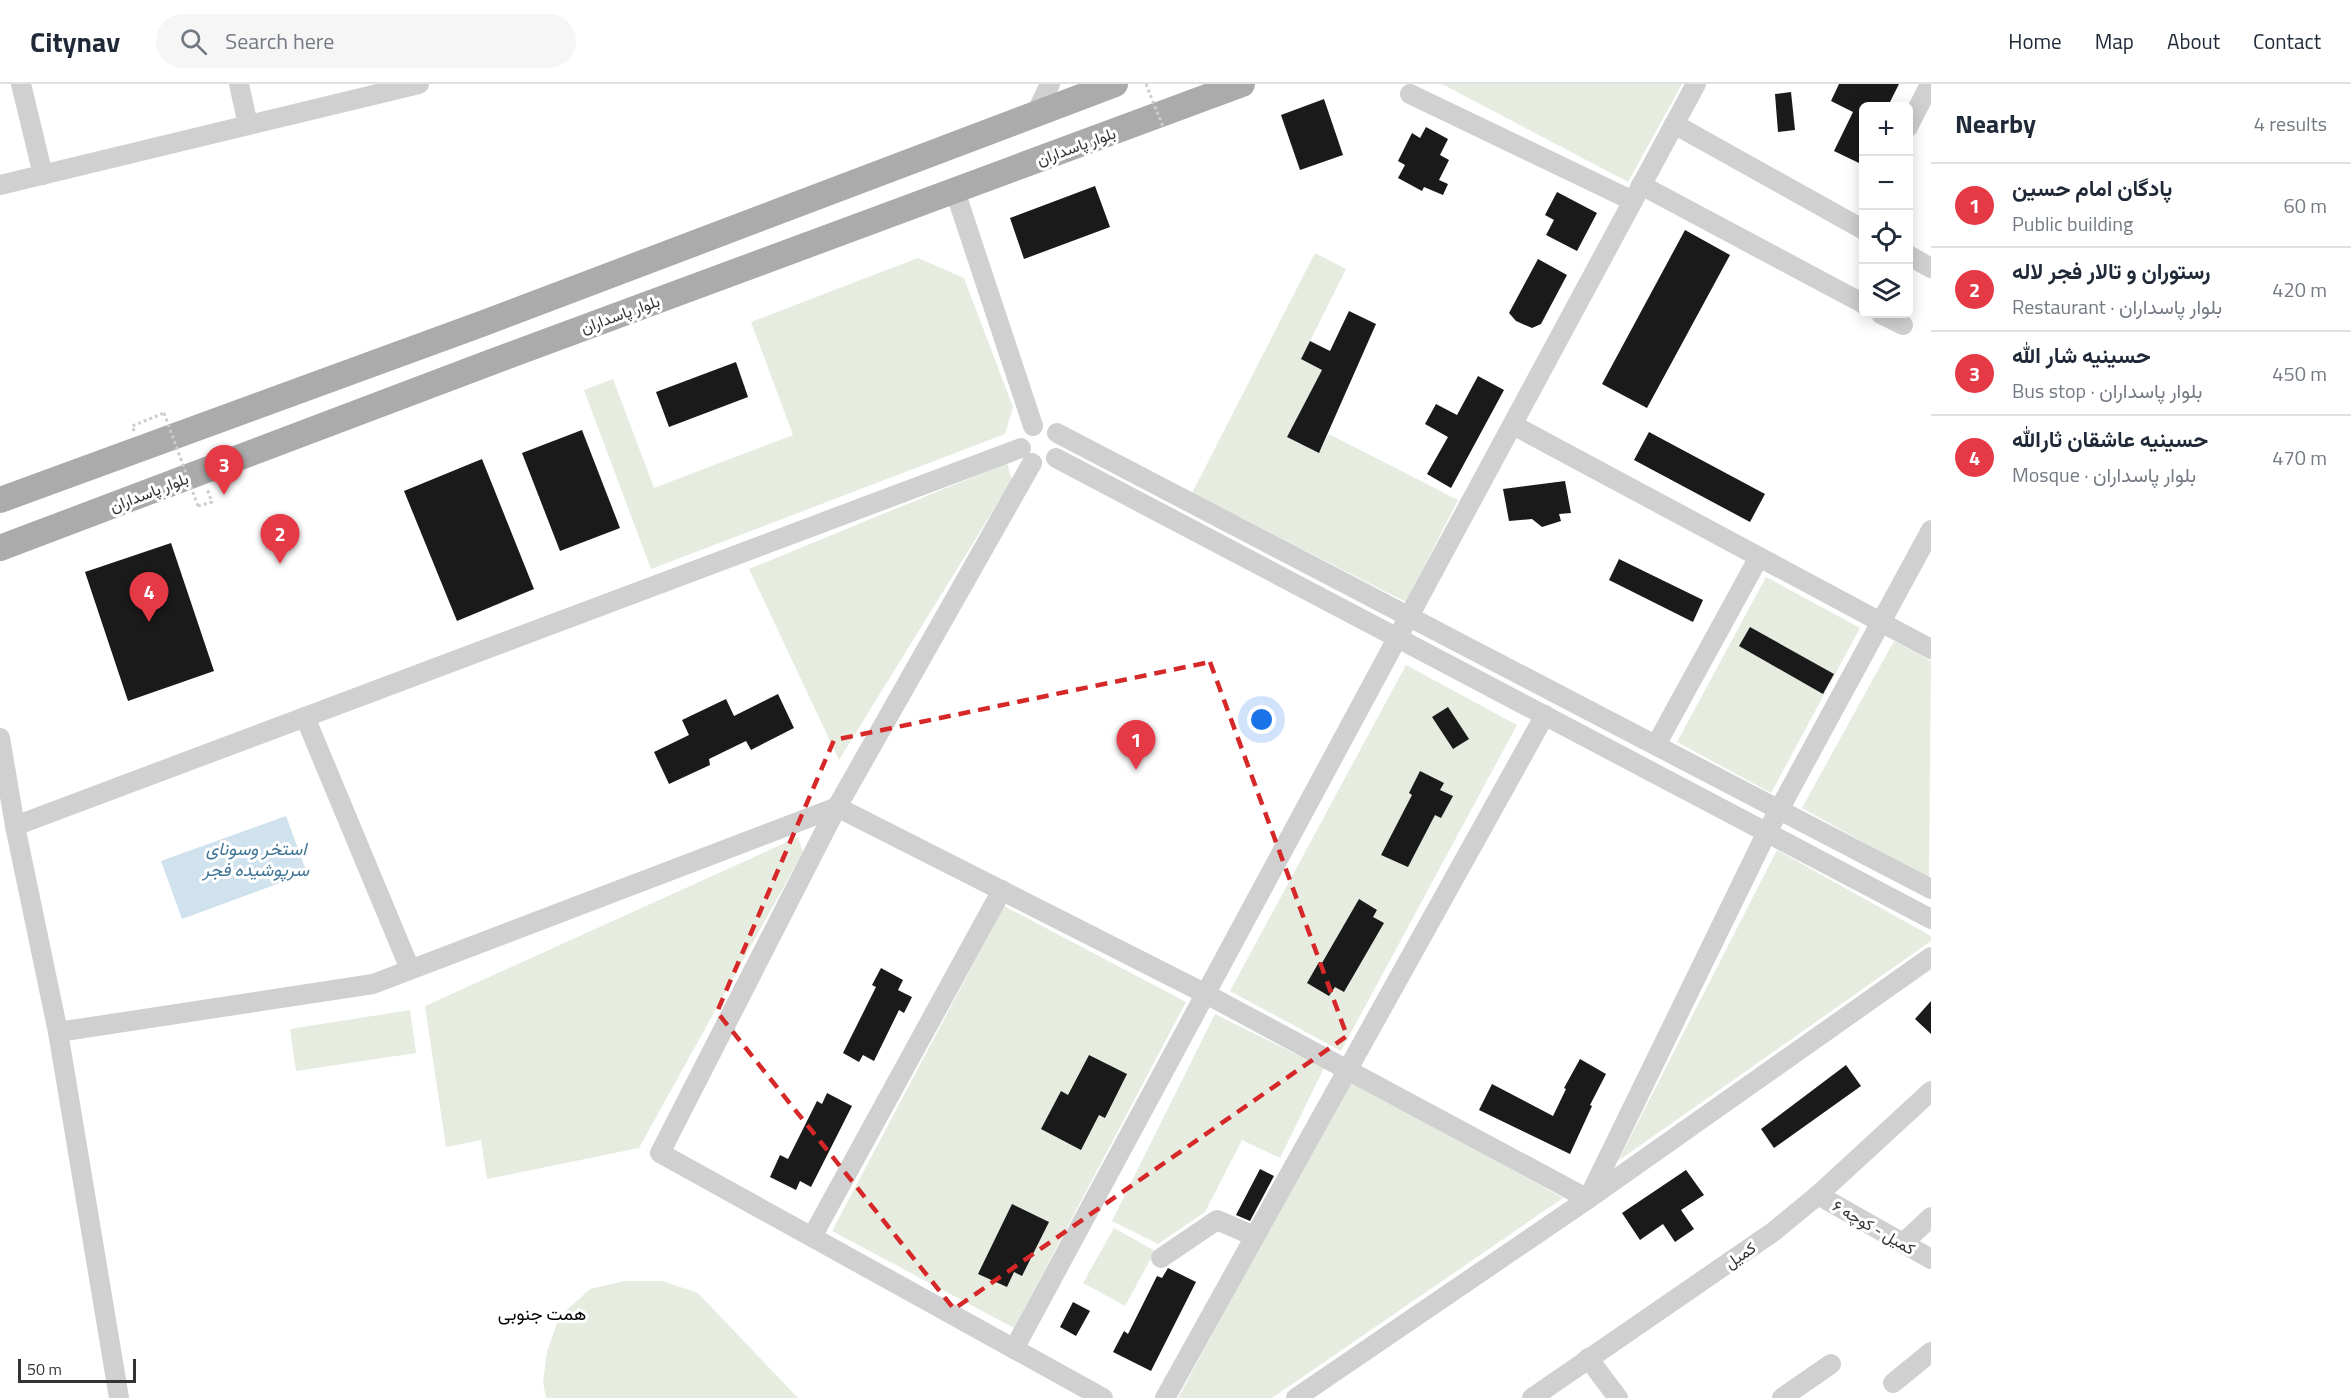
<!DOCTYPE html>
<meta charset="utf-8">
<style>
:root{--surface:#fff;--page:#f6f6f7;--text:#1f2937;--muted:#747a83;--line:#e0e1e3;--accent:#e63946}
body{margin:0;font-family:"Titillium Web",Vazirmatn,sans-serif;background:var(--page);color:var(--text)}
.controls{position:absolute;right:18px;top:18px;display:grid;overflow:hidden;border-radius:9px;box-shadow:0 3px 15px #0003}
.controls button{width:54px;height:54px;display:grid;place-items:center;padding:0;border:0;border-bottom:2px solid var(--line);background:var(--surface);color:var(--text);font:30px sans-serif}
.scale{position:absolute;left:18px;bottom:15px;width:118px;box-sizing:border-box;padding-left:6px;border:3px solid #333;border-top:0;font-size:16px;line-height:21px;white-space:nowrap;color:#333;-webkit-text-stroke:4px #fff;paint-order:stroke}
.you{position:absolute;left:1262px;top:636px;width:21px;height:21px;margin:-15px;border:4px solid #fff;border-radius:50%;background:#1a73e8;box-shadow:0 0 0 9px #1a73e833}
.badge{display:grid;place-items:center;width:39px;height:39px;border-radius:50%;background:var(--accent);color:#fff;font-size:20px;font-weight:700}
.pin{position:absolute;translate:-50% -50px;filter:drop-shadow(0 2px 3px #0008)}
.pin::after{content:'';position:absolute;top:32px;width:21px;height:18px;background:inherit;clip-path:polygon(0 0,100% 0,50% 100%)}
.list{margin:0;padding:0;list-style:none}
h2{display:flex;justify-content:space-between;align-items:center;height:78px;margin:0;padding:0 24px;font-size:26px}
h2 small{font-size:20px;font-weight:400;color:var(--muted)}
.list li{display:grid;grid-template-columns:39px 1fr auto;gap:18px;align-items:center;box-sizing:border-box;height:84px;padding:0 24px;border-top:2px solid var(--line)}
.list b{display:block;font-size:22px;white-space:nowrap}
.list p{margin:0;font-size:20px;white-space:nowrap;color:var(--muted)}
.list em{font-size:20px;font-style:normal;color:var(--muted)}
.icon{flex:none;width:33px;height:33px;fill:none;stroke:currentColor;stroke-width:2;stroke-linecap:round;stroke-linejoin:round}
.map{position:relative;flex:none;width:1931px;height:1314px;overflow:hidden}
header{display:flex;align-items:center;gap:36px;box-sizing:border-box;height:84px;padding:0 30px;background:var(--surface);border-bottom:2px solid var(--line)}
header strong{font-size:28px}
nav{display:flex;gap:33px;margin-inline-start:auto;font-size:21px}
.search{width:420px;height:54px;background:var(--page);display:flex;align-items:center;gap:15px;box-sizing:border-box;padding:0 21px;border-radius:33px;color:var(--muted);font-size:22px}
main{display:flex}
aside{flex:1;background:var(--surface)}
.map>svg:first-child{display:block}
.green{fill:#e6ecdf}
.water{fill:#cfe2ee}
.building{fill:#1a1a1a}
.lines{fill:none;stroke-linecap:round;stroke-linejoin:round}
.path{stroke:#cdcdcd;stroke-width:3;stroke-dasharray:3 3;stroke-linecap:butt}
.minor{stroke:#d0d0d0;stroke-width:20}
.major{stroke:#ababab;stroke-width:26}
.path-bridge{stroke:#cdcdcd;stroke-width:3;stroke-dasharray:3 3;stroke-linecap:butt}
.marked{fill:none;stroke:#d62828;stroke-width:4.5;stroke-dasharray:12 8;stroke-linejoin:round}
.labels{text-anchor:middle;stroke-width:6;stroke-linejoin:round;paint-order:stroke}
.street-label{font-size:16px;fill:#333;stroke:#fff}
.water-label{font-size:18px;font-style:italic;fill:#3f7597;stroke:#fff}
.neighbourhood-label{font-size:18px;fill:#000;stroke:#fff}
</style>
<header>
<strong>Citynav</strong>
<div class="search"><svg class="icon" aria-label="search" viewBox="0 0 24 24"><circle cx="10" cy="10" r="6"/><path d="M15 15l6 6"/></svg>Search here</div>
<nav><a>Home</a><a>Map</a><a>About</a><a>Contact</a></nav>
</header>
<main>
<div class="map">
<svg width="1931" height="1314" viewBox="0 0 1931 1314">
<rect width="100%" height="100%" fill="#fff"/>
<g class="green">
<polygon points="1442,0 1682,0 1628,98"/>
<polygon points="1315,169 1346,185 1301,275 1322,286 1287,353 1319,369 1329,350 1458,416 1406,518 1192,409"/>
<polygon points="918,174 964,194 1013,323 1005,350 651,485 584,306 613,295 654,404 793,351 751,238"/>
<polygon points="1007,379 1012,396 839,676 749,485"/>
<polygon points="1766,493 1860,544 1771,709 1677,658"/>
<polygon points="1894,557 1931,577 1929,795 1802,724"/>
<polygon points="1406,581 1517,641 1341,967 1230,907"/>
<polygon points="798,753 803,768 639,1064 487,1095 481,1056 446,1063 425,922"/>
<polygon points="1777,766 1931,852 1931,857 1618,1077"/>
<polygon points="1004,822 1186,918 1014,1244 832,1147"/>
<polygon points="410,926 416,969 296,987 290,945"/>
<polygon points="1215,930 1324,984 1280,1074 1242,1056 1205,1128 1158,1160 1112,1137"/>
<polygon points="1349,995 1563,1114 1272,1314 1178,1314"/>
<polygon points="1114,1144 1155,1167 1125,1222 1083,1199"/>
<polygon points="624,1197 662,1197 698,1209 798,1314 546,1314 543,1298 547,1268 559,1233 590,1205"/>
</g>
<polygon class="water" points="286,732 307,789 182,835 161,777"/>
<g class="building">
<polygon points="1839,0 1899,0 1888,22 1863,22 1863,71 1859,79 1834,67 1853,28 1831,17"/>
<polygon points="1791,8 1795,46 1778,48 1775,10"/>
<polygon points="1324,15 1343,71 1300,86 1281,31"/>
<polygon points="1426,43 1448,55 1440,71 1449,76 1439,96 1448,100 1443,111 1424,103 1422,107 1398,94 1405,81 1398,77 1412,49 1420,54"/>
<polygon points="1095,102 1110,143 1024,175 1010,134"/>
<polygon points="1557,108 1597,129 1577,167 1546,151 1554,136 1545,131"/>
<polygon points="1685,146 1730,171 1647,324 1602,300"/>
<polygon points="1538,175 1567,191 1541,240 1532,244 1516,237 1509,229"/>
<polygon points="1349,227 1376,240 1319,369 1287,353 1322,286 1301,275 1310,257 1330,267"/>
<polygon points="736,278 748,313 669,343 656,308"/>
<polygon points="1478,292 1504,306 1451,404 1427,390 1448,353 1425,340 1436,320 1457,331"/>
<polygon points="582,346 620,444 560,467 522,369"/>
<polygon points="1649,348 1765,410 1750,438 1634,376"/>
<polygon points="482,375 534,505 457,537 404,407"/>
<polygon points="1565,397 1571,429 1559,430 1561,437 1542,443 1532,435 1509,437 1503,405"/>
<polygon points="171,459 214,587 128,617 85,488"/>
<polygon points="1619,475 1703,516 1693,538 1609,496"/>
<polygon points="1750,543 1834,590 1823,610 1739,562"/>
<polygon points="778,610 794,644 751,666 746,657 709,675 710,681 669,700 654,668 689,651 682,636 726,615 734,632"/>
<polygon points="1448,623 1469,655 1453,665 1432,633"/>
<polygon points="1420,687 1444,699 1440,706 1453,712 1441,734 1435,731 1408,783 1381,771 1412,711 1409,709"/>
<polygon points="1359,815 1377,826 1373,833 1384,839 1344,908 1335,903 1329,912 1307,899 1319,878 1322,879"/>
<polygon points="881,884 903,896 898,906 912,913 904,929 899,926 874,977 863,971 859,978 843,969 876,903 872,901"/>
<polygon points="1931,917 1931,950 1915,935"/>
<polygon points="1089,971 1127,990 1105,1034 1099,1031 1081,1066 1041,1045 1061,1007 1068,1011"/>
<polygon points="1580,975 1606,990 1590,1021 1592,1022 1570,1070 1479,1026 1492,1000 1553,1032 1566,1005 1564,1004"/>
<polygon points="1846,981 1861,1002 1774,1064 1761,1045"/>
<polygon points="827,1009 852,1022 811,1103 800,1097 796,1106 770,1093 780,1071 788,1075 817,1017 822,1020"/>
<polygon points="1260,1085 1274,1092 1250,1137 1236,1131"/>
<polygon points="1686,1086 1704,1111 1681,1126 1694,1145 1675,1158 1663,1140 1640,1156 1622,1129"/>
<polygon points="1012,1120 1049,1138 1022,1192 1014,1188 1007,1203 978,1190"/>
<polygon points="1168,1184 1196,1198 1151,1287 1113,1268 1124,1247 1128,1250 1157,1192 1162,1194"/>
<polygon points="1073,1218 1090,1227 1076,1252 1060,1243"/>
</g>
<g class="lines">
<g class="path">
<polyline points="134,347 132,342 164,329"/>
<polyline points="198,422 212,418 207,405"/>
</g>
<g class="minor">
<polyline points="21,0 43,91"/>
<polyline points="239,0 248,41"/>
<polyline points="1410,10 1633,117"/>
<polyline points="1036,29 1050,0"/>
<polyline points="1674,40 1864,146"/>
<polyline points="1908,43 1927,6"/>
<polyline points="0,101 419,0"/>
<polyline points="1641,101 1864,220"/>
<polyline points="955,107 1033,342"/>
<polyline points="1908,171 1931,184"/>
<polyline points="1881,230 1903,241"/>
<polyline points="1513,341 1931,565"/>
<polyline points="1057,349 1931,805"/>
<polyline points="1056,374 1931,835"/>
<polyline points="1032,379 837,723 660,1069 1103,1314"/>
<polyline points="305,633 410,885"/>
<polyline points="0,654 15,742 58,948 119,1314"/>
<polyline points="1656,661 1759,473"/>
<polyline points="15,742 1021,364"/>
<polyline points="58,948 373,900 837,723 1206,910 1588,1115 1767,748 1931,446"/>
<polyline points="1818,1111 1931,1175"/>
<polyline points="812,1153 1002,806"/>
<polyline points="1903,1159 1931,1133"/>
<polyline points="1161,1174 1217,1136 1254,1152"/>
<polyline points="1014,1265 1696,0"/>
<polyline points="1588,1274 1618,1314"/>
<polyline points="1893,1299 1931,1268"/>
<polyline points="1165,1314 1545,631"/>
<polyline points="1296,1314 1588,1115 1931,873"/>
<polyline points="1532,1314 1773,1148 1818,1111 1931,1007"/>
<polyline points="1782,1314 1831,1280"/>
</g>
<g class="major">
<polyline points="0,416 484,239 1115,0"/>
<polyline points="0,464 489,279 1242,0"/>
</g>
<g class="path-bridge">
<polyline points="1146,0 1163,43"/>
<polyline points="164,329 198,422"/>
</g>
</g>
<path class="marked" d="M1210 578 1347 952 954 1225 717 928 834 656Z"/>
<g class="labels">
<g class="street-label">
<text transform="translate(1076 62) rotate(-20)" y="6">بلوار پاسداران</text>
<text transform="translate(620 230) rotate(-20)" y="6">بلوار پاسداران</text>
<text transform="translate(149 408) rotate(-21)" y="6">بلوار پاسداران</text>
<text transform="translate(1874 1143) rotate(30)" y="6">کمیل - کوچه ۶</text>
<text transform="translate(1740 1171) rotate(-34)" y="6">کمیل</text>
</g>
<g class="water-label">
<text x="256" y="771">استخر وسونای<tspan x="256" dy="21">سرپوشیده فجر</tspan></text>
</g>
<g class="neighbourhood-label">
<text x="542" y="1236">همت جنوبی</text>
</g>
</g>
</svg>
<div class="controls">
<button>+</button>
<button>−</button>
<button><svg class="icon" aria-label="locate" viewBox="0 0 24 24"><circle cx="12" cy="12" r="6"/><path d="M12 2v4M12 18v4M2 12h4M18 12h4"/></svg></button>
<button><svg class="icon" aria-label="layers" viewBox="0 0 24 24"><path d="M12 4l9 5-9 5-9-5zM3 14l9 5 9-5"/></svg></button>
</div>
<div class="scale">50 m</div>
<div class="you"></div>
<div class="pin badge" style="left:1136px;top:686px">1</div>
<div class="pin badge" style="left:280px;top:480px">2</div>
<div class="pin badge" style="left:224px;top:411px">3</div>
<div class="pin badge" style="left:149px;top:538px">4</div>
</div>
<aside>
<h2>Nearby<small>4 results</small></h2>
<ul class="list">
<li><span class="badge">1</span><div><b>پادگان امام حسین</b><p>Public building</p></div><em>60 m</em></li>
<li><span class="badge">2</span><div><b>رستوران و تالار فجر لاله</b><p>Restaurant · بلوار پاسداران</p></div><em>420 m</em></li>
<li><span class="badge">3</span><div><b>حسینیه شار الله</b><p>Bus stop · بلوار پاسداران</p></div><em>450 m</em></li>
<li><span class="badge">4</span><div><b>حسینیه عاشقان ثارالله</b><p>Mosque · بلوار پاسداران</p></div><em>470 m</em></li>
</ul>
</aside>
</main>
